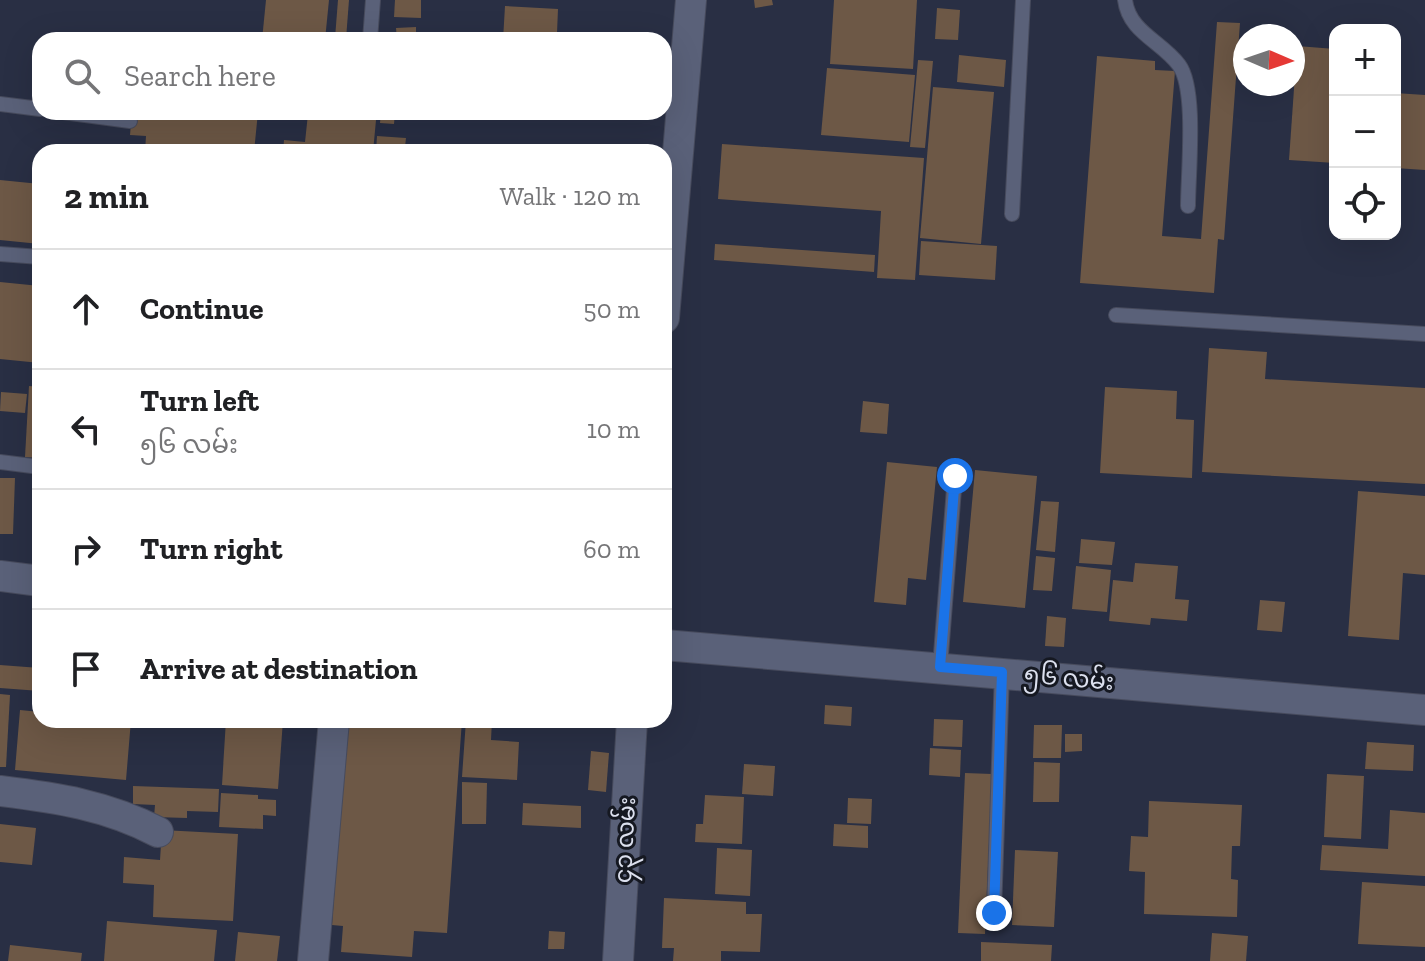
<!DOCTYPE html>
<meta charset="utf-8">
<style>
:root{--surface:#fff;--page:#f2f2f2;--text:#202124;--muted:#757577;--line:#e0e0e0}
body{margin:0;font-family:"Zilla Slab","Noto Sans Myanmar",serif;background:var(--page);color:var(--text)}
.controls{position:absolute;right:24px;top:24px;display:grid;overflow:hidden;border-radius:16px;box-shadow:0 8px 32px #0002}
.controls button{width:72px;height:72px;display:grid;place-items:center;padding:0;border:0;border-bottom:2px solid var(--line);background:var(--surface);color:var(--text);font:40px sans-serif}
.compass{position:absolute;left:1233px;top:24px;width:72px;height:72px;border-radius:50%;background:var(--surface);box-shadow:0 8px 32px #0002;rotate:92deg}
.stop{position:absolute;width:24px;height:24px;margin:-18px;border:6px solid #1a73e8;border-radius:50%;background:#fff}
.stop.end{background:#1a73e8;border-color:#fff;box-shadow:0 2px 8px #0008}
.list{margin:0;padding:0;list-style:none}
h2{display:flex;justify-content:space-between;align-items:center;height:104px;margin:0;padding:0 32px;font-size:34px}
h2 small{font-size:26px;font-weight:400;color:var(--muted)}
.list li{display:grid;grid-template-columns:52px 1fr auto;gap:24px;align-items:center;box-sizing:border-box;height:120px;padding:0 32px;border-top:2px solid var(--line)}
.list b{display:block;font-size:30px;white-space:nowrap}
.list p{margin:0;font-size:26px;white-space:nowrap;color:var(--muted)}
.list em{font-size:26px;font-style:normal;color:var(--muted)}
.icon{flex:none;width:44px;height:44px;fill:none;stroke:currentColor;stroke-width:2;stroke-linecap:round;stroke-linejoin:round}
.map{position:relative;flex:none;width:1425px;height:961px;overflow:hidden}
.search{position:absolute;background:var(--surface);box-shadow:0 8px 32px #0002;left:32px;top:32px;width:640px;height:88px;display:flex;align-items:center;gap:20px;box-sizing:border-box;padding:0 28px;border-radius:24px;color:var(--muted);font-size:30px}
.panel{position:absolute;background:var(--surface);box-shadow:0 8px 32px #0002;left:32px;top:144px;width:640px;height:584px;border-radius:24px}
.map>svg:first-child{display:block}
.building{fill:#6d5846}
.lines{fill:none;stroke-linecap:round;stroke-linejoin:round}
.service-casing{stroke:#474b5d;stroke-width:16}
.minor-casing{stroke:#474b5d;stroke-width:32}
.service{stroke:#5a6179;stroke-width:14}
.minor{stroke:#5a6179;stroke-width:30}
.route{stroke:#1a73e8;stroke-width:10}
.labels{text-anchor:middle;stroke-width:6;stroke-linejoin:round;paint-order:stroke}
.street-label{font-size:24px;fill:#dce0ee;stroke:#151821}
</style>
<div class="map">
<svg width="1425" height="961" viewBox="0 0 1425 961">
<rect width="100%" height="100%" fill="#292f44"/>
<g class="building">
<polygon points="266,0 329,0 325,40 262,40"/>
<polygon points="338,0 349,0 346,39 335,38"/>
<polygon points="395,0 421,0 421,18 394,17"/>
<polygon points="754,0 772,0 773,5 755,8"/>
<polygon points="834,0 917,0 913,69 830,64"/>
<polygon points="505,6 558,9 557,33 593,35 592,40 503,40"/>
<polygon points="937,8 960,10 958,40 935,39"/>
<polygon points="1217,22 1240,23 1224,240 1218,239 1214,293 1080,283 1097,56 1155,61 1155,70 1175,71 1162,236 1201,239"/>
<polygon points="416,27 416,40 397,40 396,28"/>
<polygon points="1297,46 1335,49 1335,163 1289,160"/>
<polygon points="959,55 1006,60 1004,87 957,82"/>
<polygon points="918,60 933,61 925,148 910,147"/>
<polygon points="827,68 915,75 909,142 821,135"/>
<polygon points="933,87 994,92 981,244 920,238"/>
<polygon points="1395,93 1425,95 1425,170 1395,168"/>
<polygon points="132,112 258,112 254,152 145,152 146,136 130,135"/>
<polygon points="330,112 374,112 374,118 329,114"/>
<polygon points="381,112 395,112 394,124 380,123"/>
<polygon points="308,114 376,120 373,152 283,152 284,140 305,142"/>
<polygon points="377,136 406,138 405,147 452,150 452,152 376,152"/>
<polygon points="722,144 924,158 915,280 877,278 881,211 718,199"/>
<polygon points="0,180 40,184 40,244 0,240"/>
<polygon points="921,241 997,246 995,280 919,275"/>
<polygon points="715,244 875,255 874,272 714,260"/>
<polygon points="0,282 40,286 40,363 0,359"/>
<polygon points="1209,348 1267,352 1265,379 1425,388 1425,484 1202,472"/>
<polygon points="29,386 40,387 40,458 25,457"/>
<polygon points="1105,387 1177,391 1176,419 1194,420 1192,478 1100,473"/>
<polygon points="1,392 27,394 25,413 0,411"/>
<polygon points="863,401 889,404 887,434 860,432"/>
<polygon points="887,462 937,467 926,580 908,578 906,605 874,602"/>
<polygon points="975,470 1037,476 1025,608 963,602"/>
<polygon points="0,478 15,478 13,534 0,534"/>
<polygon points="1358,491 1425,496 1425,575 1403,573 1399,640 1348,636"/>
<polygon points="1041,501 1059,502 1055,552 1036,550"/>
<polygon points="1081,539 1115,542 1112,565 1079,563"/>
<polygon points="1036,556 1055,558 1052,591 1033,590"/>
<polygon points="1135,563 1178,566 1175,599 1189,600 1187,621 1151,618 1150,625 1109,621 1113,580 1133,582"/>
<polygon points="1076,566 1111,570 1107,612 1072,609"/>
<polygon points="1260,600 1285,602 1282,632 1257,630"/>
<polygon points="1047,616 1066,618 1064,647 1045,646"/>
<polygon points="0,665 40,668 40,691 0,688"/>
<polygon points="0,694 10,695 6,767 0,767"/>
<polygon points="825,705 852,707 851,726 824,724"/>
<polygon points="20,710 40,712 40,720 131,720 126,780 15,770"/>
<polygon points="934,719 963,720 962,747 933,746"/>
<polygon points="226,720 283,720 278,789 222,785"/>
<polygon points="347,720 462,720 447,933 414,931 412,957 341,952 343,926 332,925"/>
<polygon points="466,720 492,720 491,740 519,742 517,780 462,777"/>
<polygon points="1034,725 1062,725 1061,758 1033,758"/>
<polygon points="1065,734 1082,734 1082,751 1065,752"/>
<polygon points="1367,742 1414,745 1413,771 1365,769"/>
<polygon points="930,748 961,750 960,777 929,775"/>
<polygon points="591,751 609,753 606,792 588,790"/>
<polygon points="1034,762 1060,763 1059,802 1033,802"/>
<polygon points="744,764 775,766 773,796 742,794"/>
<polygon points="965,773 992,774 985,934 958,933"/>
<polygon points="1327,774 1364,776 1361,839 1324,837"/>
<polygon points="462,782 487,783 486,824 462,824"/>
<polygon points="133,786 219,789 218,812 187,811 187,818 154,817 155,805 133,804"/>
<polygon points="221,793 258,795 258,799 276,800 276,816 263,815 263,829 219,827"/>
<polygon points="705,795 744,797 742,844 695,842 696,824 703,824"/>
<polygon points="848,798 872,799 871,824 847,823"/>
<polygon points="1149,801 1242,805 1240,846 1232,846 1231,879 1238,880 1237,917 1144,914 1145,872 1129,871 1131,836 1148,837"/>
<polygon points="523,803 581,806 581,828 522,825"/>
<polygon points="1390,810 1425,813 1425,876 1320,870 1322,845 1388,849"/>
<polygon points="0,824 36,828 32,865 0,862"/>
<polygon points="834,824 868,826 868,848 833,846"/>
<polygon points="162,830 238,834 233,921 153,917 154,885 123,883 124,857 160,860"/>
<polygon points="717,848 752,850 750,896 715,894"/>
<polygon points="1015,850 1058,852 1054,927 1012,925"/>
<polygon points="1362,882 1425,886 1425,947 1358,944"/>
<polygon points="664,898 746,902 746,914 762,914 760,952 721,951 721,961 673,961 674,948 662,948"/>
<polygon points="107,921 217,930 214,961 104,961"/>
<polygon points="549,931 565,932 564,949 548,949"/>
<polygon points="238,932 280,936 277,961 235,961"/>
<polygon points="1212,933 1248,936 1246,961 1210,961"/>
<polygon points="981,942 1052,945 1051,961 981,961"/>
<polygon points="10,945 82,953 81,961 8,961"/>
</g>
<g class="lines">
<defs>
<g id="service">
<path d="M1125 0C1129 32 1161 41 1179 65 1197 89 1188 174 1188 206"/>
<polyline points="370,40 373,0"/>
<polyline points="0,104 40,109"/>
<polyline points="63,112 130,121"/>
<polyline points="1012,214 1023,0"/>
<polyline points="0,254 40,257"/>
<polyline points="1116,315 1425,334"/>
<polyline points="0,462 40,467"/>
<polyline points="940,667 955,476"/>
<polyline points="994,913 1002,672"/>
</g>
<g id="minor">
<polyline points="664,318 691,0"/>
<polyline points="0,576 40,581"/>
<polyline points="664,645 1425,710"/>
<path d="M0 791C57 798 106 805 158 832"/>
<polyline points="313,961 334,720"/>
<polyline points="618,961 632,720"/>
</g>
</defs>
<use href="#service" class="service-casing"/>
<use href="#minor" class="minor-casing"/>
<use href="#service" class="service"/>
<use href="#minor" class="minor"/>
</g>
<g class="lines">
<polyline class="route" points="955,476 940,667 1002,672 994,913"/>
</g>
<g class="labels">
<g class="street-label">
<text transform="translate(1069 678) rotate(5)" y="8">၅၆ လမ်း</text>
<text transform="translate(625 840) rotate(-87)" y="8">၄၃ လမ်း</text>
</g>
</g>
</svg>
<div class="controls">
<button>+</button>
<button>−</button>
<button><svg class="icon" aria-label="locate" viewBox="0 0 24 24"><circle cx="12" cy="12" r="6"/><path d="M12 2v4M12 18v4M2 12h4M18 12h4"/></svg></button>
</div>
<svg class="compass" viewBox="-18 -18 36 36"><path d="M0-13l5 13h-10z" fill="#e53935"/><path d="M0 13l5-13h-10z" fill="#757577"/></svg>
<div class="stop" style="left:955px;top:476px"></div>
<div class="stop end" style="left:994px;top:913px"></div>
<div class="search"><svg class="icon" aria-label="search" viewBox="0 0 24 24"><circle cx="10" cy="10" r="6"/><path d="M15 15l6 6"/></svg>Search here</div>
<section class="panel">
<h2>2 min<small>Walk · 120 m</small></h2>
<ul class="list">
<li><svg class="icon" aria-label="ahead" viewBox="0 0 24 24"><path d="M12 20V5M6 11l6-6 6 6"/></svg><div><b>Continue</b></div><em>50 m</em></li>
<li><svg class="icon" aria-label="left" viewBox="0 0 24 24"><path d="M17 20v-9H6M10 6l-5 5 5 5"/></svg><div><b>Turn left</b><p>၅၆ လမ်း</p></div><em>10 m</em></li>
<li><svg class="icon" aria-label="right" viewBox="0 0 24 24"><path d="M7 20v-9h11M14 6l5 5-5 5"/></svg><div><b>Turn right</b></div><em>60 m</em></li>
<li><svg class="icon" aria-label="arrive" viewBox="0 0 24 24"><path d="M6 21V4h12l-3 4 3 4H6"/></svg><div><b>Arrive at destination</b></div></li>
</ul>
</section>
</div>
